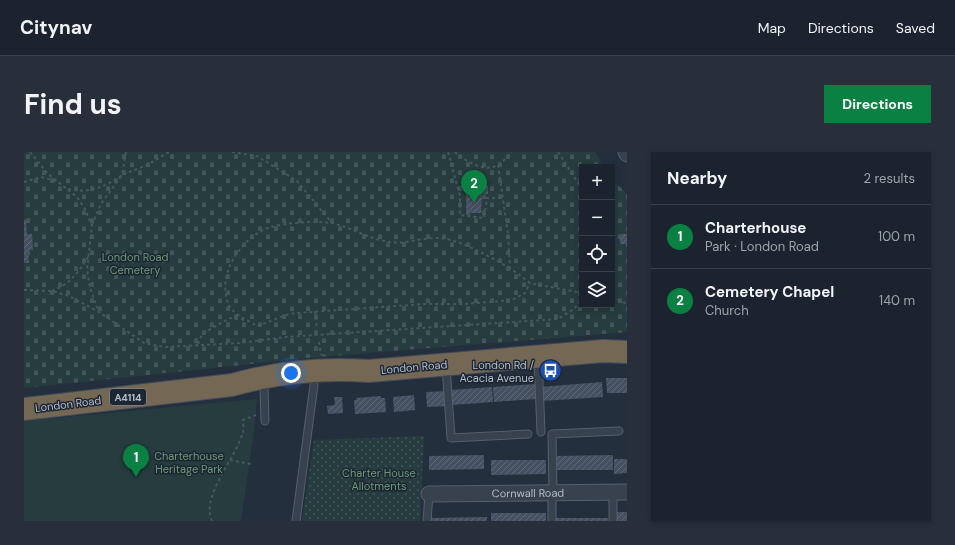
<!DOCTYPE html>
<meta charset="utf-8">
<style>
:root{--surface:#1b232e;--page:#282f3a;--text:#f1f3f6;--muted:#a0a4aa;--line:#39404a;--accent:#0b8043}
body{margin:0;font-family:"DM Sans",sans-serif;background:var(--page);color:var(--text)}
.controls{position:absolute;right:12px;top:12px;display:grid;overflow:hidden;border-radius:0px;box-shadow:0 2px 6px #0003}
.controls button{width:36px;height:36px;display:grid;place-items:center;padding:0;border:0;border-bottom:1px solid var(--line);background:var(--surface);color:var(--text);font:20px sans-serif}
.you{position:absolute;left:267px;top:221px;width:14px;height:14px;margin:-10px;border:3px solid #fff;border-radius:50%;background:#1a73e8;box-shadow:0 0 0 6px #1a73e833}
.badge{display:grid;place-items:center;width:26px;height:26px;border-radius:50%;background:var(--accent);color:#fff;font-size:13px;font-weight:700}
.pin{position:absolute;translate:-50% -33px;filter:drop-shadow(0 1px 2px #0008)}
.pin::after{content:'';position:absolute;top:21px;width:14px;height:12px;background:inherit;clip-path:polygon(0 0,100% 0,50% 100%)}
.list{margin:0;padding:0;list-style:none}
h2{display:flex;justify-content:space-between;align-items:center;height:52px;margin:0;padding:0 16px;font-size:17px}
h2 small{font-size:13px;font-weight:400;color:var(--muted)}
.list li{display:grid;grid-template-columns:26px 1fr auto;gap:12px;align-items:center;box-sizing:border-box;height:64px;padding:0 16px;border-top:1px solid var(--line)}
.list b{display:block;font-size:15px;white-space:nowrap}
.list p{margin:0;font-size:13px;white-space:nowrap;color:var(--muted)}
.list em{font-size:13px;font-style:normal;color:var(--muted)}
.icon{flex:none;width:22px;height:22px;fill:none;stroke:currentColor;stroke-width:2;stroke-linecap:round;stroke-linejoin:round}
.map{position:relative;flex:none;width:603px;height:369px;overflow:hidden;border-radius:0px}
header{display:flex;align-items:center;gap:24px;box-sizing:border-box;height:56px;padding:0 20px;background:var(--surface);border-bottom:1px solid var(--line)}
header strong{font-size:19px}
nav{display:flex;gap:22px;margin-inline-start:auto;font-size:14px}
.intro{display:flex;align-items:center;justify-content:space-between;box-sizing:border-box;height:96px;padding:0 24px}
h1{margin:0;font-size:28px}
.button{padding:10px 18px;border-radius:0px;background:var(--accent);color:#fff;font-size:14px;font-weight:700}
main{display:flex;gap:24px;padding:0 24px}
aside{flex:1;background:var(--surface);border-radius:0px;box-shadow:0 2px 6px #0003}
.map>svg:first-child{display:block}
.cemetery{fill:url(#cemetery-stones)}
.park{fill:#263c3f}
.garden{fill:url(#garden-dots)}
.building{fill:url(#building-hatch)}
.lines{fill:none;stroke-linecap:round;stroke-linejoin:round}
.lane-casing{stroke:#565f6c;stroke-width:9}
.street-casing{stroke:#565f6c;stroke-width:17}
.highway-casing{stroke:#434c59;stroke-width:24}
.path{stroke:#44595c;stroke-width:2;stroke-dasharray:3 3;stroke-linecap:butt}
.lane{stroke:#38414e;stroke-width:7}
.street{stroke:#38414e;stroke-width:15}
.highway{stroke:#746855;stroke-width:22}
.labels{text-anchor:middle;stroke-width:3;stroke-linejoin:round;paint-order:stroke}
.shield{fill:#1d2633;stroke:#878f9c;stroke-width:1}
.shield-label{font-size:10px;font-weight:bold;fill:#b4bcc9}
.park-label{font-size:11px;fill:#6b9a76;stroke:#1d2633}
.poi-label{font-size:11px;fill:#b4bcc9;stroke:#1d2633;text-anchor:end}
.street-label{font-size:11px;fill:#b4bcc9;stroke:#1d2633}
</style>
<header>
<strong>Citynav</strong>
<nav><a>Map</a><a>Directions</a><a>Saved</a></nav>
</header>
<div class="intro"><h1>Find us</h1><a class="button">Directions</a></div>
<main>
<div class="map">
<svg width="603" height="369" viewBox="0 0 603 369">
<defs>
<pattern id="cemetery-stones" width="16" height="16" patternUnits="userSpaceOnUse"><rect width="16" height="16" fill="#263c3f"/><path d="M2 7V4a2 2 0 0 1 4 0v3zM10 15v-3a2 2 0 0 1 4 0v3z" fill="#435659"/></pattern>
<pattern id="garden-dots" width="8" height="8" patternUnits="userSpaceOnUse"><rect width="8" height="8" fill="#263c3f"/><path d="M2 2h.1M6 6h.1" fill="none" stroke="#435659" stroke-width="1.8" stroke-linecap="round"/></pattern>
<pattern id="building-hatch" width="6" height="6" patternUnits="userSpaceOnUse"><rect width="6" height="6" fill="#455162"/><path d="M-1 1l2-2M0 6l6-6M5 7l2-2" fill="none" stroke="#5d6877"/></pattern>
</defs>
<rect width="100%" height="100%" fill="#242f3e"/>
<polygon class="cemetery" points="0,0 572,0 579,15 558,15 558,153 588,153 588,27 603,42 603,180 283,206 0,236"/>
<polygon class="park" points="233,247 230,280 217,369 0,369 0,269"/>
<polygon class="garden" points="400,284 396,369 278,369 290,288"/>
<g class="building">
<polygon points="443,25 459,25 458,34 464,34 464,42 458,42 457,61 442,61"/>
<polygon points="0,68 2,68 3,83 8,82 9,98 4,98 5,111 0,111"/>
<rect x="596" y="82" width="7" height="10"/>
<polygon points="582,226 603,226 603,241 583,241"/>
<polygon points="578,230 579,245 517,249 516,235"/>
<polygon points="511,232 512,247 470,250 469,235"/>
<polygon points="468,235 469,250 427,253 426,238"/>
<polygon points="423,239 424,254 403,255 402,240"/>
<polygon points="390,243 391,258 370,260 369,245"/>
<polygon points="357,244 357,246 361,246 362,260 331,262 330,248 333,248 332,246"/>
<polygon points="310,245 318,245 319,261 304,262 303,254 311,253"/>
<polygon points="460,303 460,317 405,318 405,304"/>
<polygon points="589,303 589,318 531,318 531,304"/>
<polygon points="590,307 603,307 603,321 590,322"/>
<polygon points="467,308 522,308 522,322 467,323"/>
<polygon points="590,360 603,360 603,369 591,369"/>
<rect x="467" y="361" width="55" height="8"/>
<polygon points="463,365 463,369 405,369 405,366"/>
<rect x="529" y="366" width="55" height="3"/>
</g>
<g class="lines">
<defs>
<g id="lane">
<polyline points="514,206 517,280"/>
<polyline points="422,214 427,286 504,282"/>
<polyline points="240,237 241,269"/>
<polyline points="529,341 528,282 595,279"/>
<polyline points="272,369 290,233"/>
<polyline points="403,369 405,342"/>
<polyline points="528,369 528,341"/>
<polyline points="589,369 589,341"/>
</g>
<g id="street">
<polyline points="602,0 603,2"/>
<path id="s1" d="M405 342 603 340"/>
</g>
<path id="highway" d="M0 257 208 233C255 220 296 216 345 219L579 199 603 200"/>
</defs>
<use href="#lane" class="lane-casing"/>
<use href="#street" class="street-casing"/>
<use href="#highway" class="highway-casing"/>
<g class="path">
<polyline points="6,0 23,21 53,45 61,57 68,74 63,117 66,136 75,160"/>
<polyline points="208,0 233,4 273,29 308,71"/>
<polyline points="424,0 436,44 436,63 460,66 463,46 478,46"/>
<path d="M431 0C442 9 459 21 474 13 479 10 484 4 488 0"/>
<polyline points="534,0 556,34 558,41"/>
<polyline points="474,13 484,82 486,116 506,131 558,141"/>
<polyline points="0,30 17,25 32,29"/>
<path d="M44 37C65 42 81 35 98 23L102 0"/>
<polyline points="68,73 77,52 98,23 125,12 145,0"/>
<path d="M486 116C467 106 443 91 422 87 404 83 381 93 365 90 345 87 324 74 307 71 297 70 284 69 274 71 265 71 255 73 247 75 217 84 190 125 206 155 211 163 225 169 233 174 247 170 259 162 273 161L401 152H441L488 148 501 141 506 131"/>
<polyline points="0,138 28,139 45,144 75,160 120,191 140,195 216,191 261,185 534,167 550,157 558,147"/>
<path d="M28 139C46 132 54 121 64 105"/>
<polyline points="588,145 603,152"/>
<polyline points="291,159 293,177"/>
<polyline points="295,190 297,203"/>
<polyline points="174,192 178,182 206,166 221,168"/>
<polyline points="206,308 227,312"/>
<path d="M188 369C176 345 213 304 219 280 220 276 219 271 219 268L232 263"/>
</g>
<use href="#lane" class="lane"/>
<use href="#street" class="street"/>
<use href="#highway" class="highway"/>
</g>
<defs>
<symbol id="bus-disc" viewBox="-11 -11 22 22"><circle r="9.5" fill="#1a4fb4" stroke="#1d2633"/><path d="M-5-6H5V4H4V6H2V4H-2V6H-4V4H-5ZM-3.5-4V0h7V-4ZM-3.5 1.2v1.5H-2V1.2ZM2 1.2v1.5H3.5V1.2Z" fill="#fff"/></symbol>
</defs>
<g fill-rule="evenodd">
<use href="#bus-disc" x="514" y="206" width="25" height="25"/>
</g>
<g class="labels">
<rect class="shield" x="86" y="237" width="36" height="16" rx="3"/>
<g class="shield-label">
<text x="104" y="249">A4114</text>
</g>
<g class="park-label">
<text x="111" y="109">London Road<tspan x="111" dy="13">Cemetery</tspan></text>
<text x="165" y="308">Charterhouse<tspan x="165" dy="13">Heritage Park</tspan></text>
<text x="355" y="325">Charter House<tspan x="355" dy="13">Allotments</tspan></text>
</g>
<g class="poi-label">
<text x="510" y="217">London Rd /<tspan x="510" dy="13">Acacia Avenue</tspan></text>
</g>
<g class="street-label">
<text transform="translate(390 215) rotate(-5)" y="4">London Road</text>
<text transform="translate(44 252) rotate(-7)" y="4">London Road</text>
<text dy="4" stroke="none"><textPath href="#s1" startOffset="99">Cornwall Road</textPath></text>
</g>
</g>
</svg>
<div class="controls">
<button>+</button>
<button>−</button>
<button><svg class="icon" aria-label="locate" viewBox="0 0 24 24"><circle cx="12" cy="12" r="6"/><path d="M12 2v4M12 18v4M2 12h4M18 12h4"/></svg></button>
<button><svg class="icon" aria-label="layers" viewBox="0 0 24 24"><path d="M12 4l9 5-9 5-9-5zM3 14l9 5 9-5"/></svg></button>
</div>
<div class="you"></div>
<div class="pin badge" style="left:112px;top:325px">1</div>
<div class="pin badge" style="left:450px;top:51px">2</div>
</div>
<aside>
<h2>Nearby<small>2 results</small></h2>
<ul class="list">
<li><span class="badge">1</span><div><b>Charterhouse</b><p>Park · London Road</p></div><em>100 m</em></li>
<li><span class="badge">2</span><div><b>Cemetery Chapel</b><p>Church</p></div><em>140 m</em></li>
</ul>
</aside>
</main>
